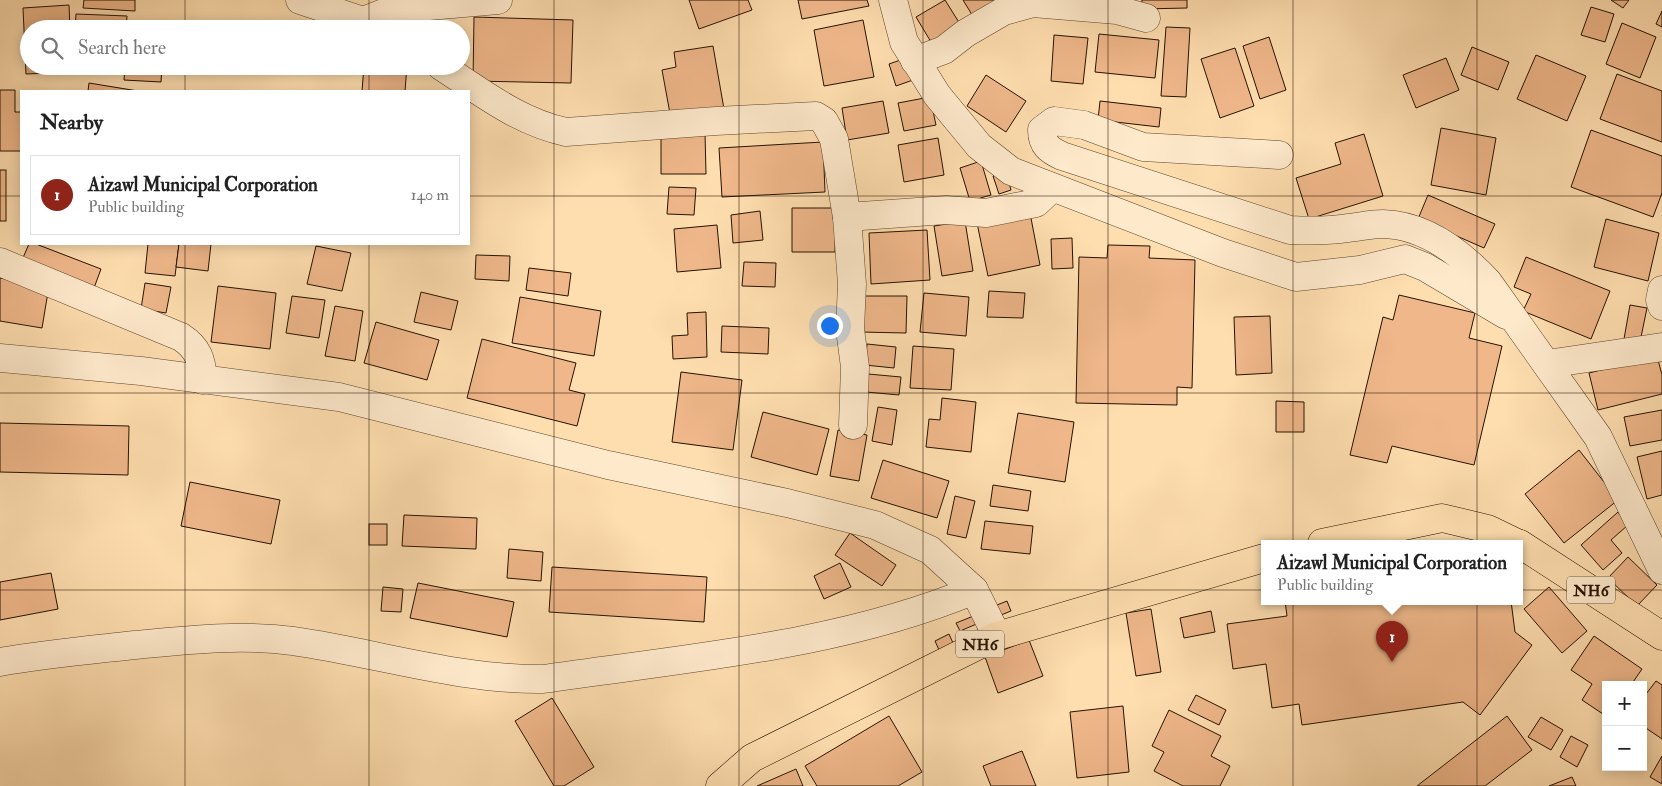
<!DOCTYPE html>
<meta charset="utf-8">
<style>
:root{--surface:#fff;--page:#f6f6f6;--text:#222;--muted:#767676;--line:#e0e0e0;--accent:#8f2418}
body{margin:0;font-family:"IM FELL Double Pica",serif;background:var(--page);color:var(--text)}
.controls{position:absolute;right:15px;bottom:15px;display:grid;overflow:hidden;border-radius:0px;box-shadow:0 2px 12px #0003}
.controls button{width:45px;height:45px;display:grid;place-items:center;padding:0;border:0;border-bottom:1px solid var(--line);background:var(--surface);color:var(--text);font:25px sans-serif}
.you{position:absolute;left:829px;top:325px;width:18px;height:18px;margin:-12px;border:4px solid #fff;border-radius:50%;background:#1a73e8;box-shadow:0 0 0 8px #1a73e833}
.badge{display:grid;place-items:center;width:32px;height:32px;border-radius:50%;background:var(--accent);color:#fff;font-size:16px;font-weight:700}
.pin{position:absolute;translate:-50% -41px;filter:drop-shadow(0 1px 2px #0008)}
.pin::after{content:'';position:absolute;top:26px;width:18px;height:15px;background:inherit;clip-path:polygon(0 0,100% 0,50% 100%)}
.popup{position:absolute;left:1261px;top:540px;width:262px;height:65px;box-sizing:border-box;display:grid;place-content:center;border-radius:0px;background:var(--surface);filter:drop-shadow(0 1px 4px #0005);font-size:16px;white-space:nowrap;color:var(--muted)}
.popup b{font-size:19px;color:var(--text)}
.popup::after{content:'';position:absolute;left:50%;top:100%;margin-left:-10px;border:10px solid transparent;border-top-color:var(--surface)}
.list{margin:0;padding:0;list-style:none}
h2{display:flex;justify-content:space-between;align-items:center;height:65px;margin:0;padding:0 20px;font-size:21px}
h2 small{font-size:16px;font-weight:400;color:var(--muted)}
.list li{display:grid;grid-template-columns:32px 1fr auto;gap:15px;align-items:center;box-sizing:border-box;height:80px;margin:0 10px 10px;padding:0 10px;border:1px solid var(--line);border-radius:0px}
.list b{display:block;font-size:19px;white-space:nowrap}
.list p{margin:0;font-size:16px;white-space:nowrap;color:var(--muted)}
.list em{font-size:16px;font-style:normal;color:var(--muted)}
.icon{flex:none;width:28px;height:28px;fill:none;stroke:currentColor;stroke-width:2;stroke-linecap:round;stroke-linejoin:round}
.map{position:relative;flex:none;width:1662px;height:786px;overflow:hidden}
.search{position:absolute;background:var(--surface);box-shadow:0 2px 12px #0003;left:20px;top:20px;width:450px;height:55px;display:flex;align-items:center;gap:12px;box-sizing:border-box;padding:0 18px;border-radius:28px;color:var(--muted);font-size:19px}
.panel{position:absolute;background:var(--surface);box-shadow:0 2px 12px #0003;left:20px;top:90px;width:450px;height:155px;border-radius:0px}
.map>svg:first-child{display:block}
.building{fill:#efb78a;stroke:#251200}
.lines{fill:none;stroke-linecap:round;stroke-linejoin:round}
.street-casing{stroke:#5b452c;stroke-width:29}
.highway-casing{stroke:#251200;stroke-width:29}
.street{stroke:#fee9cb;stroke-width:28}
.highway{stroke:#feddaf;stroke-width:28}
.grid{fill:none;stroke:#251200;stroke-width:1;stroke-opacity:0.55}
.labels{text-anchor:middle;stroke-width:5;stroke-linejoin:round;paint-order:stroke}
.shield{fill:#fee9cb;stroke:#66523d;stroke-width:1}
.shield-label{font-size:16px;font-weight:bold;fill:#251200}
</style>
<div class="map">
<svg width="1662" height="786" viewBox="0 0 1662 786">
<rect width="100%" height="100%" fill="#feddaf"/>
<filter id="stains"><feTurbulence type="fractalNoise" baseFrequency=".004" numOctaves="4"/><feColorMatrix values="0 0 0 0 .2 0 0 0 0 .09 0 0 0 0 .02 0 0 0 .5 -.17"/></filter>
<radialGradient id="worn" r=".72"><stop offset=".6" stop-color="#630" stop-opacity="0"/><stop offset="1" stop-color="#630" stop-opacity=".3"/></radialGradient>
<g class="building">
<polygon points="84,0 135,0 135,11 83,8"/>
<polygon points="689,0 748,0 752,10 699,29"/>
<polygon points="798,0 867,0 869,6 802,19"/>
<polygon points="945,0 960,24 931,42 916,17"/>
<polygon points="963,0 1002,0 974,18"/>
<polygon points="1142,0 1187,0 1187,8 1142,9"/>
<polygon points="1611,0 1629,0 1623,8"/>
<polygon points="69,5 70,29 29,29 29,66 72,66 72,72 26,74 23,8"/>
<polygon points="1591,7 1614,14 1605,42 1581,35"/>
<polygon points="1662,11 1662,27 1656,24"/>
<polygon points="76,14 127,16 126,29 75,29"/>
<polygon points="474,17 573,20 571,83 473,81"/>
<polygon points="863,20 874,77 824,86 814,30"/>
<polygon points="1622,23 1656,37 1640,78 1606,64"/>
<polygon points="1166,27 1190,28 1186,97 1161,96"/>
<polygon points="1099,34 1159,40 1155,78 1095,72"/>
<polygon points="1054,35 1088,38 1083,84 1051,81"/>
<polygon points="1269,37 1286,90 1260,99 1243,46"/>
<polygon points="713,46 724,109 671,119 662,70 676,67 674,52"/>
<polygon points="1472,47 1509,62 1498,90 1461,75"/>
<polygon points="1235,48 1254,106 1220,118 1201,59"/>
<polygon points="1536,55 1586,76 1567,121 1517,99"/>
<polygon points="906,58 913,80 896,86 889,64"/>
<polygon points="1446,58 1459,90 1416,108 1403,75"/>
<polygon points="125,66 162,66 161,82 124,80"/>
<polygon points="364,66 407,66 405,91 362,91"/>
<polygon points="1617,74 1662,91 1662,142 1600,119"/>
<polygon points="986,75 1026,101 1006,132 967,106"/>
<polygon points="89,83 138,91 88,91"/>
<polygon points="0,90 15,90 15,112 21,112 21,151 0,151"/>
<polygon points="930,97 936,125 904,131 898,103"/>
<polygon points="883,101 889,133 847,140 842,108"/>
<polygon points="1100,101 1161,108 1159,127 1098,120"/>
<polygon points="1441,128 1496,138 1486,195 1431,185"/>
<polygon points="1591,130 1662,156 1662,193 1653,217 1571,187"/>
<polygon points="705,133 706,174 661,174 661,134"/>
<polygon points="1364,134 1383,196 1309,219 1296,178 1341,164 1335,143"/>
<polygon points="938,138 944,175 904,182 898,145"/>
<polygon points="823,142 825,192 722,197 719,148"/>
<polygon points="981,161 991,195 970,201 960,168"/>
<rect x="0" y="170" width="6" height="51"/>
<polygon points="1006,172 1011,190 999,194 993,176"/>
<polygon points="669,187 696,188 694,215 667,214"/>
<polygon points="1428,195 1495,224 1484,248 1418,219"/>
<polygon points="792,208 836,208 835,252 792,252"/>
<polygon points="760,211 763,240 733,243 731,215"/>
<polygon points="1030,213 1040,265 988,276 977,223"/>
<polygon points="1606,219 1659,233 1648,281 1594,267"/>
<polygon points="965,221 973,271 942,276 934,226"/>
<polygon points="717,225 721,268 677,272 674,229"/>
<polygon points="927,230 930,280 871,284 869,233"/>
<polygon points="1072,238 1073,268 1052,269 1051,239"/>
<polygon points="29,244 36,244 101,269 94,288 22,260"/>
<polygon points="148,244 179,244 175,276 145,273"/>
<polygon points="179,244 211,244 208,271 176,267"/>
<polygon points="1108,245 1150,246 1149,258 1195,260 1192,388 1177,387 1177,405 1076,403 1079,257 1107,258"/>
<polygon points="316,246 351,253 342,291 307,284"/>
<polygon points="476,255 510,256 509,281 475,279"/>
<polygon points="1526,257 1610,291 1591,339 1523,311 1531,294 1514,287"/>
<polygon points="744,262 776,263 775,287 742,286"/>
<polygon points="529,268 571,273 568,296 526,290"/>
<polygon points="0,278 49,286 42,328 0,321"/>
<polygon points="145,283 171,287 166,313 141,309"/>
<polygon points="218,286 276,293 270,349 211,342"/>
<polygon points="989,291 1025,293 1023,318 987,317"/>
<polygon points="421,292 458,301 451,330 414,322"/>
<polygon points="924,293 969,297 966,336 920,332"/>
<polygon points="1399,295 1475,313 1469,338 1502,346 1474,465 1392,446 1387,463 1350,455 1383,317 1393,320"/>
<polygon points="292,296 325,300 319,338 286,333"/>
<polygon points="861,296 907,296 906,333 860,332"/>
<polygon points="520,297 601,311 594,356 512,343"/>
<polygon points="1630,305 1647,308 1640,342 1624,339"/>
<polygon points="335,306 363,311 355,361 325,356"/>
<polygon points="706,312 707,357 673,359 672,336 688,335 687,313"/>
<polygon points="1270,316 1272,373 1236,375 1234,317"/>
<polygon points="376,322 439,340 427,380 364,363"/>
<polygon points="722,326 769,328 768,354 721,352"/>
<polygon points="482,339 576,363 569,390 585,394 577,426 467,398"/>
<polygon points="867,344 896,347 894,368 865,365"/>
<polygon points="913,346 954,349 951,390 910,388"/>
<polygon points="1657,356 1662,375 1662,394 1598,410 1589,373"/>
<polygon points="681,372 742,380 733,450 672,442"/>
<polygon points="868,374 901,377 899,395 866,392"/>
<polygon points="942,398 976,402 971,452 926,447 929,419 940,420"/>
<polygon points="1276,401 1304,402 1304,432 1276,432"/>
<polygon points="878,407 897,410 892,445 872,441"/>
<polygon points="1662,410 1662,440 1630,446 1624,417"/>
<polygon points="763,412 829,429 817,475 751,457"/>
<polygon points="1018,413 1074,422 1065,482 1008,473"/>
<polygon points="0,423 129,426 128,475 0,472"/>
<polygon points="838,430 867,435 859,481 830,476"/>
<polygon points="1579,450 1618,500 1564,543 1525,494"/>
<polygon points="1662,451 1662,495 1647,499 1637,457"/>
<polygon points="883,460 949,481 937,518 871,498"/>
<polygon points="190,482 280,500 271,544 181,526"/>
<polygon points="993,485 1031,491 1028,511 990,506"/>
<polygon points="955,496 975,501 966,538 947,534"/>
<polygon points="1618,512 1628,525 1611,540 1622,553 1603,570 1581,545"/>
<polygon points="404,515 477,518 476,549 402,546"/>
<polygon points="985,521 1033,526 1030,554 981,549"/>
<rect x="369" y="524" width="18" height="21"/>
<polygon points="850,533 896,565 882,586 835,555"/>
<polygon points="509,549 543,552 541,581 507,578"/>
<polygon points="1628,557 1657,585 1637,606 1608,578"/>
<polygon points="840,563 851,587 824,599 814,576"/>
<polygon points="552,567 707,577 704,622 549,612"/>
<polygon points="51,573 58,609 0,620 0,582"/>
<polygon points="418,583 514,602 507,637 410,618"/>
<polygon points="383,587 403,589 401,612 381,611"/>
<polygon points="1549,587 1587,631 1562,653 1524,609"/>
<polygon points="1007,601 1011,611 996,617 992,607"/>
<polygon points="1285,601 1511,601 1515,632 1532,645 1480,715 1463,702 1302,725 1299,704 1272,708 1266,664 1233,669 1227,624 1287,616"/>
<polygon points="1151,609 1161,672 1136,676 1126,613"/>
<polygon points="1211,611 1215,632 1184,638 1180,618"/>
<polygon points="976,615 979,623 960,631 956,623"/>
<polygon points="949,634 953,643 939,650 935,641"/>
<polygon points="1594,636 1642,669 1631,685 1606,685 1606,716 1582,700 1592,684 1571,670"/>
<polygon points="1029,640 1043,676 998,693 985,657"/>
<polygon points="1656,681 1662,685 1662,739 1643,726 1643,698"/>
<polygon points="1196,695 1226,710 1219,725 1188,710"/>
<polygon points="552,698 594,767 564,786 554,786 515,721"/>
<polygon points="1123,706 1129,772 1077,778 1070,712"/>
<polygon points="1169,710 1221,736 1211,756 1230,766 1220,786 1183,786 1154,771 1164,752 1152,746"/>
<polygon points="889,716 922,772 898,786 817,786 805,766"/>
<polygon points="1507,716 1532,750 1485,786 1417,786"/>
<polygon points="1541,717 1563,730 1551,750 1528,737"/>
<polygon points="1571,736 1588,745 1577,767 1560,757"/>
<polygon points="1022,751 1036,786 991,786 983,766"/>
<polygon points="1662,756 1662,784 1650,777"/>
<polygon points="796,769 803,786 757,786"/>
<polygon points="1572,777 1576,786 1549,786"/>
</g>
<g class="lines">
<defs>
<g id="street">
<polyline points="300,0 363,21 394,9 498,0"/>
<polyline points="893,0 904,42 937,95 979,146 1011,171 1223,253 1296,277 1360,270 1405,259 1425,267 1506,315"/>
<polyline points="915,61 944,50 966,33 1004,11 1033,3 1117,10 1146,18"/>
<path d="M441 66C481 92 519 122 566 132L716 121 816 116 824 121 834 139 847 217 852 284 850 329 855 367 853 425"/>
<path d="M1279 155 1143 147 1084 125 1054 121 1042 130C1042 145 1049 150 1062 156L1290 230C1310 231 1329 231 1348 228 1359 227 1371 224 1383 224 1425 225 1460 252 1488 282L1598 437 1662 570"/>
<polyline points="847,217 946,210 986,213 1036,203 1052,188"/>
<path d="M0 262 181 337C198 348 202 360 203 380"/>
<polyline points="1662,290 1660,300 1662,306"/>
<polyline points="0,358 141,371 339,397 608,465 787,503 875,525 930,550 974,590 997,636"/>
<polyline points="1547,364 1662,347"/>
<path d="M0 662C45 654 90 650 135 645 188 640 240 634 293 641 377 653 459 680 543 679 686 658 840 646 974 590"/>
</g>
<g id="highway">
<polyline points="1322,543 1442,518 1488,529 1517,543"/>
<polyline points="1520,544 1662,636"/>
<polyline points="720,786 752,758 997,636 1264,558"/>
</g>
</defs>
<use href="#street" class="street-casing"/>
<use href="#highway" class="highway-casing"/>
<use href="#street" class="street"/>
<use href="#highway" class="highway"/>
</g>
<path class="grid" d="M185 0V29M369 0V29M554 0V786M739 0V786M923 0V786M1108 0V786M1293 0V786M1477 0V786M185 66V91M369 66V91M0 196H21M469 196H1662M185 244V786M369 244V786M0 393H1662M0 590H1662"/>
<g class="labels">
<g class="shield">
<rect x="1567" y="576.5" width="48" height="27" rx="4"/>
<rect x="956" y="630.5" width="48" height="27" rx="4"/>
</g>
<g class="shield-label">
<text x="1591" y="596">NH6</text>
<text x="980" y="650">NH6</text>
</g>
</g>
<rect width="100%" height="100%" filter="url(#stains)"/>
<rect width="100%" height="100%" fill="url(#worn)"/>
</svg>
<div class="controls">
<button>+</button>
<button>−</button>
</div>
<div class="you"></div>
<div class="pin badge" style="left:1392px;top:662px">1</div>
<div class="popup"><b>Aizawl Municipal Corporation</b>Public building</div>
<div class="search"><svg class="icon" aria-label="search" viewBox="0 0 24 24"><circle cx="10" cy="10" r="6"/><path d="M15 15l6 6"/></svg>Search here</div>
<section class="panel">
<h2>Nearby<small></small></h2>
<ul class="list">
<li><span class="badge">1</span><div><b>Aizawl Municipal Corporation</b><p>Public building</p></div><em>140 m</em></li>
</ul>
</section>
</div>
